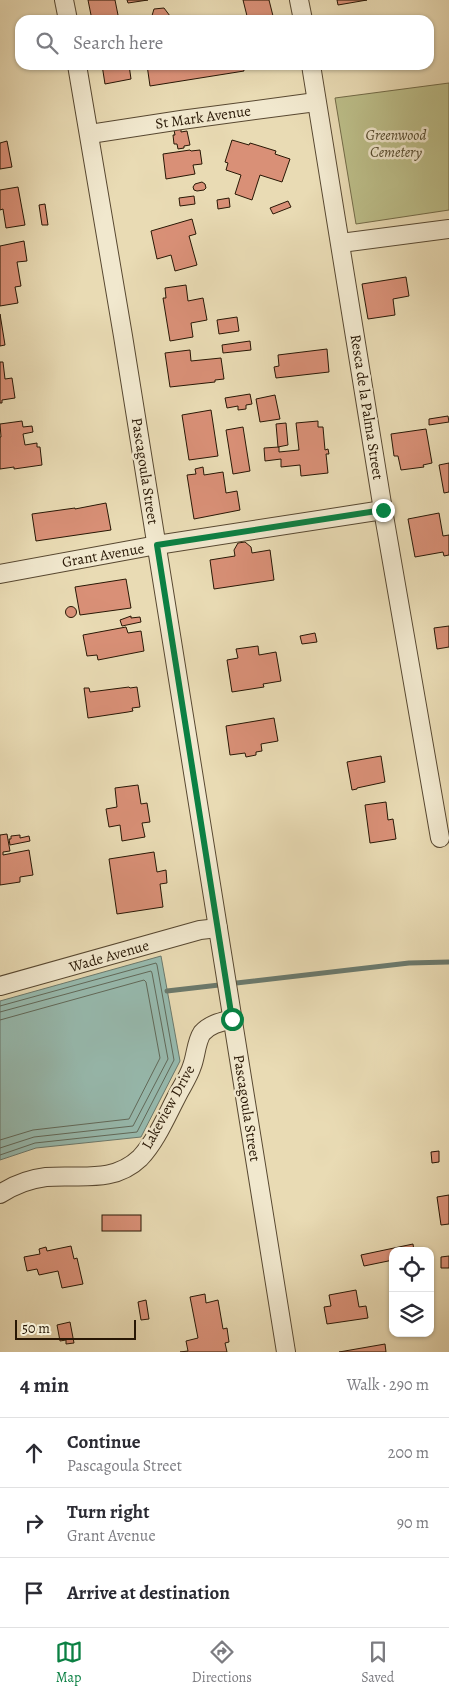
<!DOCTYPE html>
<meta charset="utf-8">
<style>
:root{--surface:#fff;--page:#f2f2f3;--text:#2b2b33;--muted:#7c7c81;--line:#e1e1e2;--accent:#0b8043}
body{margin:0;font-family:Alegreya,serif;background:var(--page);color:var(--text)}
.controls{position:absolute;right:15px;bottom:15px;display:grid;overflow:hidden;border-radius:10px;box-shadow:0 1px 4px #0004}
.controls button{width:45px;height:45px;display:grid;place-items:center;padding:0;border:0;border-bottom:1px solid var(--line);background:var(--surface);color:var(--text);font:25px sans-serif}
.scale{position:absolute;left:15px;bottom:12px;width:121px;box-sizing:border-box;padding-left:5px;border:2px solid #281705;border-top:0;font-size:14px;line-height:18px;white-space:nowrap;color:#281705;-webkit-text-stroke:4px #f1e8ce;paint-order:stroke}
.stop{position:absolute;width:15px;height:15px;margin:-11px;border:4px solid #0b8043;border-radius:50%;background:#fff}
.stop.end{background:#0b8043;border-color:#fff;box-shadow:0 1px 5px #0008}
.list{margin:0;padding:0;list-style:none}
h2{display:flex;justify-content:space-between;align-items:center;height:65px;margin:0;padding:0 20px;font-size:21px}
h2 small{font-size:16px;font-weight:400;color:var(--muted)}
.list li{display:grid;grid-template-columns:32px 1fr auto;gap:15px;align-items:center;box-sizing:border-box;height:70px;padding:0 20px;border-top:1px solid var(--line)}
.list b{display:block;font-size:19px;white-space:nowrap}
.list p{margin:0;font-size:16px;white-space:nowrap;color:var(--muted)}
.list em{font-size:16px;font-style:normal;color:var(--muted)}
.icon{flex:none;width:28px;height:28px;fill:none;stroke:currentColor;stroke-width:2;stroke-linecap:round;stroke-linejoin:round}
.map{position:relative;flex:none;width:449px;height:1352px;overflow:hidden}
.search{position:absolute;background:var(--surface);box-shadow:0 1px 4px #0004;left:15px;right:15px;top:15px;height:55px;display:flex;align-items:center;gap:12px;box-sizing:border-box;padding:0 18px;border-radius:15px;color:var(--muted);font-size:19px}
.sheet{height:275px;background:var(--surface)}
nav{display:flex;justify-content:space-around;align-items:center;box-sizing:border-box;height:70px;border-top:1px solid var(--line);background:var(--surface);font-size:14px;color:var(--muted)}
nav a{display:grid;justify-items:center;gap:2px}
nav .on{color:var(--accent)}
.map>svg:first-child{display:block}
.green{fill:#bcbe89;stroke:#726a47}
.water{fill:#97bbb0;stroke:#6b796c}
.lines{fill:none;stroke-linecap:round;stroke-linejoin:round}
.shore{stroke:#60695a;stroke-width:1}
.stream{stroke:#6b796c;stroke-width:5}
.building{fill:#d99077;stroke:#281705}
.minor-casing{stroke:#584831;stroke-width:20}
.minor{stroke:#f1e8ce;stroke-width:18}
.route{stroke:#0b8043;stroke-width:6}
.labels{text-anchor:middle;stroke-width:5;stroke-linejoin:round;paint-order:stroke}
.street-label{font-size:15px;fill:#281705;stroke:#f1e8ce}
.park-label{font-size:15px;font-style:italic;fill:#54492d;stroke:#f1e8ce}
</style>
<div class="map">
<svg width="449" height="1352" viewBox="0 0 449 1352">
<rect width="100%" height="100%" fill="#e9dbb4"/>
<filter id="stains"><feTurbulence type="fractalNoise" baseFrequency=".004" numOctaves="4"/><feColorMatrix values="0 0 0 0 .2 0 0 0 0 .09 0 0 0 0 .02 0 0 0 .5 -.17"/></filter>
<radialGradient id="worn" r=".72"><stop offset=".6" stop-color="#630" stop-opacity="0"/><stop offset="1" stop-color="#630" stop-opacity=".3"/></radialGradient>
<polygon class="green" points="449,83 449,210 356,224 335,98"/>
<polygon class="water" points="161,956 180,1061 141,1137 36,1148 0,1160 0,1001"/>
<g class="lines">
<g class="shore">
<polyline points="0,1006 156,963 157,965 174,1060 137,1132 35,1143 0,1155"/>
<polyline points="0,1012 151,971 152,973 168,1059 133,1126 34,1137 0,1148"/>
<polyline points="0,1020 144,980 146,982 160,1058 129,1119 33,1130 0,1140"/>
</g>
<polyline class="stream" points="167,991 409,963 449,962"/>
</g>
<g class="building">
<polygon points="88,0 115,0 119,20 92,20"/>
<polygon points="127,0 148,0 128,3"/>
<polygon points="243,0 269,0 274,20 248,20"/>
<polygon points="337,0 367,0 338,5"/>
<polygon points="164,8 170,16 168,20 152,20 151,19 154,9"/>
<polygon points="102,65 129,65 131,79 105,84"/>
<polygon points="147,65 243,65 244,71 150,86"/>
<polygon points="181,129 181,132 187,131 190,145 184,146 184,148 178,149 177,144 174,144 173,135 175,135 174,130"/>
<polygon points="232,140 249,145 250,143 276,151 275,154 290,159 282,182 260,175 252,200 235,194 241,175 226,170 228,163 225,162"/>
<polygon points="7,141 12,167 0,169 0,143"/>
<polygon points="190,150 191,151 200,150 202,164 193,165 195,174 166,179 163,154"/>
<polygon points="202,182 205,184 206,188 204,190 197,191 194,190 193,187 195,184"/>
<polygon points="18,187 25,225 6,228 3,209 0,210 0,190"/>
<polygon points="194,196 195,204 180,206 179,198"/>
<polygon points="229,198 230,207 218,209 217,200"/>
<polygon points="288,201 291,207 273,214 270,208"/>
<polygon points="45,204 48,225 42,225 39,205"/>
<polygon points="192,219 196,234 189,236 197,265 175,271 171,255 157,259 151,231"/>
<polygon points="24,241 27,261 17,262 21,286 15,287 18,303 0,306 0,246"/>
<polygon points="406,277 409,296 393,299 395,315 368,319 362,284"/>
<polygon points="186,285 188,301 203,298 207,320 191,323 193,337 170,341 163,298 166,298 165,288"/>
<polygon points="0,314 5,345 0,346"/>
<polygon points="237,317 239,331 219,334 217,320"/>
<polygon points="250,341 251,350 223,353 222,345"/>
<polygon points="327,349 329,372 276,378 274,367 279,366 278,355"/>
<polygon points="190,350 191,361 221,358 224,379 215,380 215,382 170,387 165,353"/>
<polygon points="0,362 3,362 5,379 12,378 15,398 2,400 2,403 0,403"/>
<polygon points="250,394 252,404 246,405 246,409 238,410 238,406 227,408 225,398"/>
<polygon points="275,395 280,419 260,422 256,399"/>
<polygon points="211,410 218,456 189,460 182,415"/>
<polygon points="448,416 449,422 429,425 429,419"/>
<polygon points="22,421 23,427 32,426 33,432 23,434 25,445 37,443 37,447 40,447 42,465 14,469 14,467 0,469 0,437 1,437 0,424"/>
<polygon points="318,421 318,427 323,427 325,450 328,449 329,454 326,454 328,473 301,476 300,465 281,467 281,459 265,461 264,448 279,447 279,452 299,450 296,423"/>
<polygon points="286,423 288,445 278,447 276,424"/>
<polygon points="243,427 250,471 233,474 226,430"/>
<polygon points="426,429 432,463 423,465 424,467 401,470 398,456 394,456 391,434"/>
<polygon points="449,463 449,492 444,493 439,465"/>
<polygon points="203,467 204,475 223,472 226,493 237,491 240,510 194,519 187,475 196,474 195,469"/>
<polygon points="106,503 111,530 36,541 32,514 75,508 75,509"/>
<polygon points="439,513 443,536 449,535 449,555 444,556 443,552 415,557 408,519"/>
<polygon points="245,542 251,547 252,553 270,550 274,580 214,589 210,560 235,556 234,550 238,543"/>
<polygon points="126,579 131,608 80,615 75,587"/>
<circle cx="71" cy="612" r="5.5"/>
<polygon points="131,616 131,618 140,617 141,622 122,626 120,620"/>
<polygon points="449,626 449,647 437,649 434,628"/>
<polygon points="126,627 128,633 141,631 144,651 98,660 97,655 87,656 83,635"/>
<polygon points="315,633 317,642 302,644 300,636"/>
<polygon points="258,646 259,655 276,652 281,681 263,684 264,687 232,692 227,660 238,658 236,649"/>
<polygon points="129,687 130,688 137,687 140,707 132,708 133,711 128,712 88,718 84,688 89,688 90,692"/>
<polygon points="274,718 278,741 261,744 262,751 256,752 256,755 246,757 245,753 230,755 226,726"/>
<polygon points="381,756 385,782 357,788 357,789 352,790 347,762"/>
<polygon points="138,785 141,804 147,803 150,822 142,823 145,837 122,841 120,825 109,827 106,809 117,807 115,788"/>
<polygon points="386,802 388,820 393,819 396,839 370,843 365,805"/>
<polygon points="7,834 10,851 3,852 3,855 29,850 33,875 20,877 20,882 0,885 0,835"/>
<polygon points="20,835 20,838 29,836 30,841 10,845 9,839 11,839 11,836"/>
<polygon points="154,852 157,872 166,870 167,883 160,884 163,907 117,914 109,859"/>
<polygon points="439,1151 439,1162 432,1163 431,1152"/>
<polygon points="449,1195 449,1224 441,1225 437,1197"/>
<rect x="102" y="1215" width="39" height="16"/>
<polygon points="413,1244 414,1251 393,1251 393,1260 364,1266 361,1255"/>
<polygon points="71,1246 74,1259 77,1258 83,1284 62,1288 58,1271 39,1275 37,1269 27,1271 24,1257 40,1254 39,1249 46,1247 47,1251"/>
<polygon points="449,1256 449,1268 441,1268 441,1257"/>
<polygon points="356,1290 359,1307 366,1306 368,1318 327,1324 324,1307 331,1306 329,1295"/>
<polygon points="205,1294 206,1303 218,1300 223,1329 227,1328 229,1342 225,1343 227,1352 180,1352 188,1351 186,1341 198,1338 190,1297"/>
<polygon points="146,1300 149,1319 141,1320 138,1302"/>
<polygon points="70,1322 74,1343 66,1344 66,1340 60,1341 57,1325"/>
<polygon points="385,1344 386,1352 339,1352"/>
</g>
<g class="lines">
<defs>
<g id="minor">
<polyline points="64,0 68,20"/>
<polyline points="299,0 303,20"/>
<polyline points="77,65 123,336 286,1352"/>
<polyline points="311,65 383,510 440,838"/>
<polyline points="90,134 181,120 316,102"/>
<polyline points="341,243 449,229"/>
<polyline points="0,574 157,545 383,510"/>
<polyline points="0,986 200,930 218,928"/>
<path d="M0 1194C14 1185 29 1179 46 1177 79 1174 113 1184 140 1158 156 1141 166 1117 177 1096 182 1086 189 1076 192 1066 196 1056 196 1042 202 1033 210 1024 221 1022 233 1019"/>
</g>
</defs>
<use href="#minor" class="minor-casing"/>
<use href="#minor" class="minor"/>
</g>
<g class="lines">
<polyline class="route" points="232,1019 157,545 383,510"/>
</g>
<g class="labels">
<g class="street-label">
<text transform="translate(203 117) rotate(-8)" y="5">St Mark Avenue</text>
<text transform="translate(367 407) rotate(81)" y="5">Resca de la Palma Street</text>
<text transform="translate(145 471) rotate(81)" y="5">Pascagoula Street</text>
<text transform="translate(103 555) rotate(-10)" y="5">Grant Avenue</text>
<text transform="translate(109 956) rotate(-16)" y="5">Wade Avenue</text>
<text transform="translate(168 1107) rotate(-61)" y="5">Lakeview Drive</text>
<text transform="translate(247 1108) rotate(81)" y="5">Pascagoula Street</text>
</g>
<g class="park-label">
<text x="396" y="140">Greenwood<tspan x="396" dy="17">Cemetery</tspan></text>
</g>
</g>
<rect width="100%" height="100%" filter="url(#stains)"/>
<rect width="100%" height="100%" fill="url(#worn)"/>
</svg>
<div class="controls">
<button><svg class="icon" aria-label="locate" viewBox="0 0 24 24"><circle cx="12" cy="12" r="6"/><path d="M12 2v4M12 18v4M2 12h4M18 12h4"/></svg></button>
<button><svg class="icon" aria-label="layers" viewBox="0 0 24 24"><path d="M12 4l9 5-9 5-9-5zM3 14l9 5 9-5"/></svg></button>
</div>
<div class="scale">50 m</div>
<div class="stop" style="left:232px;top:1019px"></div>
<div class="stop end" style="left:383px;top:510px"></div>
<div class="search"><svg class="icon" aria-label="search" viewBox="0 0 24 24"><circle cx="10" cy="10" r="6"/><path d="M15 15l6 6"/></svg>Search here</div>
</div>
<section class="sheet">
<h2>4 min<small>Walk · 290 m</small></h2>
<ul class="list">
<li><svg class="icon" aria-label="ahead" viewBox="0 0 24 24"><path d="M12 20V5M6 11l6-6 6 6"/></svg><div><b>Continue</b><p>Pascagoula Street</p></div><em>200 m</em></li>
<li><svg class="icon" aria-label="right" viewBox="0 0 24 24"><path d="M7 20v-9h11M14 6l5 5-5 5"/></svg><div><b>Turn right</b><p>Grant Avenue</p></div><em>90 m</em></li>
<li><svg class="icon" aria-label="arrive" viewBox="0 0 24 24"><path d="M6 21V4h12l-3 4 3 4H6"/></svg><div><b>Arrive at destination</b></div></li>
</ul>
</section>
<nav>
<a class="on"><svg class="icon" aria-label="map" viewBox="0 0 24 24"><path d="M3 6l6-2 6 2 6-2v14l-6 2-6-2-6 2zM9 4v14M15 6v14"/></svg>Map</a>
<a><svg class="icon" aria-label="directions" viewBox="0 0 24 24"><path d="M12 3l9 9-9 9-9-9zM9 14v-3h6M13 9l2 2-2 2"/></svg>Directions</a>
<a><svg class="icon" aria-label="saved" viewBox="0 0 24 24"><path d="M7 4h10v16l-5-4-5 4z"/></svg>Saved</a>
</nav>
